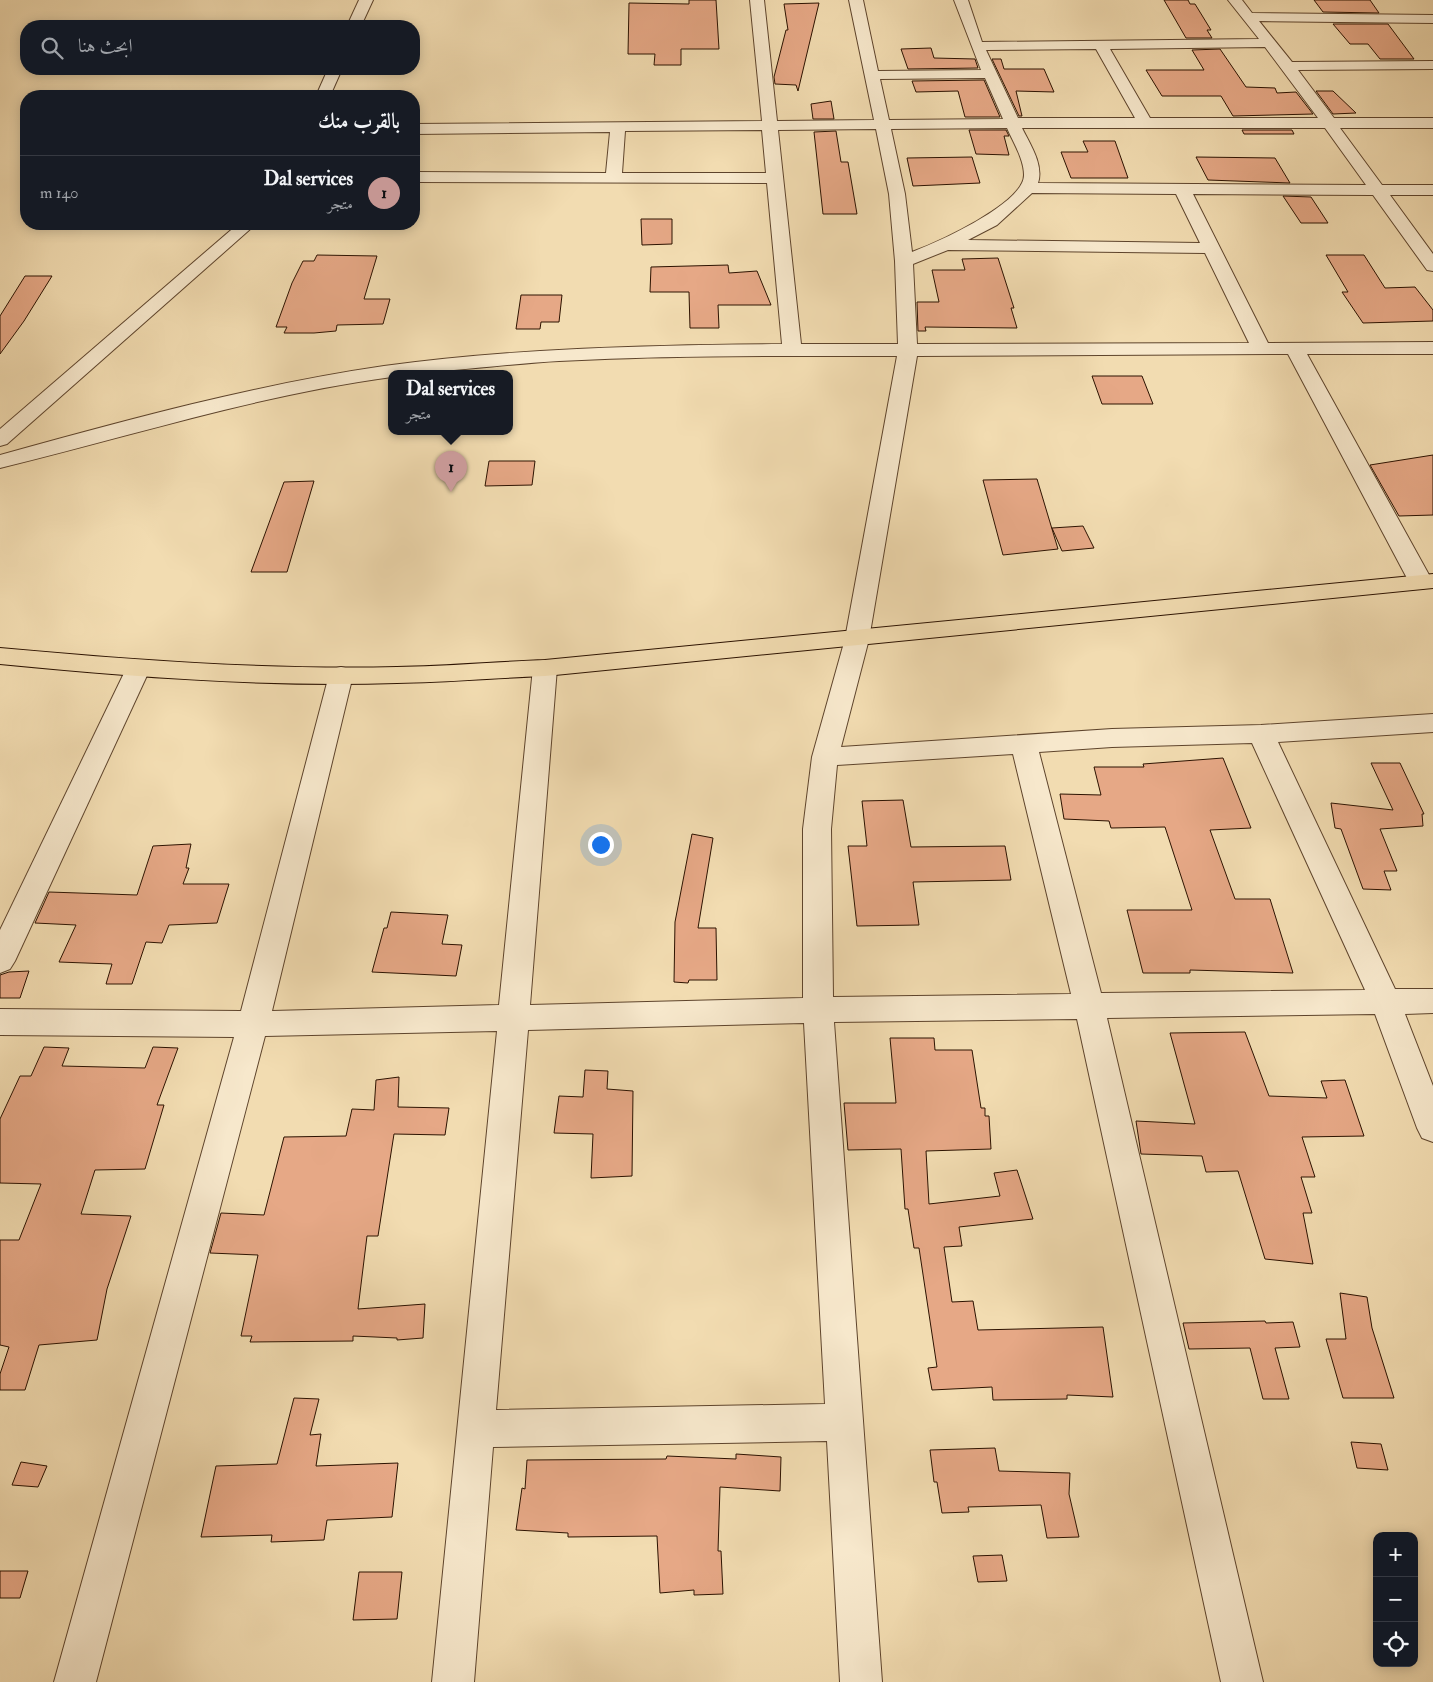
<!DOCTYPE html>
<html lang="ar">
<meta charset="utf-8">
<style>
:root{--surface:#171b24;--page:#20242c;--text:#f1f3f6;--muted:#9ea1a6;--line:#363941;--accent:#c59692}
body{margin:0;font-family:"IM FELL Double Pica",Amiri,serif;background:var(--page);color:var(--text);direction:rtl}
.controls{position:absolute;right:15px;bottom:15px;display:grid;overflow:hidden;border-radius:10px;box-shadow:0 2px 12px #0003}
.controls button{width:45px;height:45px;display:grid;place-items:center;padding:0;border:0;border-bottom:1px solid var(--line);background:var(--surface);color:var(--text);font:25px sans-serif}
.you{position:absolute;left:600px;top:844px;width:18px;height:18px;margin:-12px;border:4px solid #fff;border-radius:50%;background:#1a73e8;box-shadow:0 0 0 8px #1a73e833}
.badge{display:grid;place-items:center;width:32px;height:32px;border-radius:50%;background:var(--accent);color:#111;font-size:16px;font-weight:700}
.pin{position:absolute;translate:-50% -41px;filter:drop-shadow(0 1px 2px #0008)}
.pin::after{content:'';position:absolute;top:26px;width:18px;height:15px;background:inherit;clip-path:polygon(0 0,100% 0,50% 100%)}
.popup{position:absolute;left:388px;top:370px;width:125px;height:65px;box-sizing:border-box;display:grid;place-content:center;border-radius:10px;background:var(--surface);filter:drop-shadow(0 1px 4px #0005);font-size:16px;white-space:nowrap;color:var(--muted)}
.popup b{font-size:19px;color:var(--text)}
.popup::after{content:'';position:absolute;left:50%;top:100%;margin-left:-10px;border:10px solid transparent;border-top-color:var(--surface)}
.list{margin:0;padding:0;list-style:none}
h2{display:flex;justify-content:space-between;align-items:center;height:65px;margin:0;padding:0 20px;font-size:21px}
h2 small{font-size:16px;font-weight:400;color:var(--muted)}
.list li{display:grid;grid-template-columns:32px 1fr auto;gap:15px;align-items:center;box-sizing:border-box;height:75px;padding:0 20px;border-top:1px solid var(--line)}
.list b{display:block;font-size:19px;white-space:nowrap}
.list p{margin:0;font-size:16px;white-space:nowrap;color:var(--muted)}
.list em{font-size:16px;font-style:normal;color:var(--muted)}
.icon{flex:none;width:28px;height:28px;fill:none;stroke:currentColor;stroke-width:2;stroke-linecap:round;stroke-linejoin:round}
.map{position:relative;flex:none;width:1433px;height:1682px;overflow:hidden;direction:ltr}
.search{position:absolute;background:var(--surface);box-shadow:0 2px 12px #0003;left:20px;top:20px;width:400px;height:55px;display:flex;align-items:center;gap:12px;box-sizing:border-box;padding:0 18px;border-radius:20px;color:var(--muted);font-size:19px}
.panel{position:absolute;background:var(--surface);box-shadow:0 2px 12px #0003;left:20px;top:90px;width:400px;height:140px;border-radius:20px;direction:rtl}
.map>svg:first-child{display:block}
.building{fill:#e6a886;stroke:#2c1200}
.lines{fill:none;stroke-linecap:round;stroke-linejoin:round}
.minor-casing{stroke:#5e442c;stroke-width:2}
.major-casing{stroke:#2c1200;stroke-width:2}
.minor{fill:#f7e8cc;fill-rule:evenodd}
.major{fill:#f2dcb1;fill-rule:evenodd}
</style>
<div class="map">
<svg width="1433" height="1682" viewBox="0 0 1433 1682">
<rect width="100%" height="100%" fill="#f2dcb1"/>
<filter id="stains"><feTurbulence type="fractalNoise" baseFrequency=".004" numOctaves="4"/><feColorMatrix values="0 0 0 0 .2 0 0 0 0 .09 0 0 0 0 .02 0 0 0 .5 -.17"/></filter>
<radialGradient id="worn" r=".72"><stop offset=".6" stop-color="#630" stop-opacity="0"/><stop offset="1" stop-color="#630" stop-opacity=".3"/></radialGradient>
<g class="building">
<polygon points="689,0 716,0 719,49 681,49 681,65 654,65 655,54 628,54 629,3 689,4"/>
<polygon points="1164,0 1188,0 1190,4 1195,4 1211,30 1207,30 1212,38 1186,38"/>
<polygon points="1314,0 1370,0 1379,13 1323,12"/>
<polygon points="819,3 798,91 796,85 775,84 774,77 786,30 788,30 784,4"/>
<polygon points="1333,24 1388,24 1414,59 1380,59 1368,44 1350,44"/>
<polygon points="931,48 934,58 975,59 978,68 908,69 901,49"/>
<polygon points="1220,49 1246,87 1275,88 1277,93 1296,92 1313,114 1233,116 1221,96 1162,96 1146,70 1204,70 1192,50"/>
<polygon points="992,59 1001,59 1004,69 1044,69 1054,92 1016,91 1022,116 1019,116"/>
<polygon points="984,80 1000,117 965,117 958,91 916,92 912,81"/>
<polygon points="1316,91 1333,91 1356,113 1333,114"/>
<polygon points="831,101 834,119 813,119 811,104"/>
<polygon points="969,130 1006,130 1009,136 1004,136 1009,155 976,154"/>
<polygon points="1242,130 1292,130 1294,134 1244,134"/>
<polygon points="836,131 841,162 848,162 857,214 823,214 814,132"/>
<polygon points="1083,141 1115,141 1128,178 1071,178 1061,152 1088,152"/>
<polygon points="972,157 980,183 913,186 907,158"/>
<polygon points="1196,157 1275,158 1290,183 1208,180"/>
<polygon points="1283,196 1311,197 1328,223 1301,223"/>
<polygon points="641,219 672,219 672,244 642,245"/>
<polygon points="317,255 377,256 364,299 390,299 383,324 337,325 336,331 314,333 284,333 287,327 276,327 292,283 303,261 314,261"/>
<polygon points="1326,255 1364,255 1385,288 1415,287 1433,310 1433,321 1363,323 1342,292 1348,292"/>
<polygon points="998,258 1014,308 1011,308 1017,328 925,327 926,331 918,331 917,302 939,302 932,270 965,270 962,259"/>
<polygon points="728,265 729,273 757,271 771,305 718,305 719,328 690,328 689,292 650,292 651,267"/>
<polygon points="25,276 52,276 24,321 0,354 0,316"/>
<polygon points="521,295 562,295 559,322 541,322 540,329 516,329"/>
<polygon points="1092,376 1142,376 1153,404 1102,404"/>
<polygon points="1433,455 1433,515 1399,516 1370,465"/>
<polygon points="489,461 535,461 532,485 485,486"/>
<polygon points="1037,479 1058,549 1003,555 983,480"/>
<polygon points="314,481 287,572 251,572 284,482"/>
<polygon points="1083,526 1094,548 1062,551 1052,528"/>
<polygon points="1223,758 1251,828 1210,830 1235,899 1270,899 1293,973 1190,970 1190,973 1143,973 1127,910 1192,910 1165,827 1111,828 1109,821 1064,819 1060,794 1101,795 1094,767 1144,767 1143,764"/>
<polygon points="1371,763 1400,763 1424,814 1422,814 1423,826 1380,829 1397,871 1384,871 1391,890 1363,889 1341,829 1335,828 1331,803 1393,810"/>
<polygon points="903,800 911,847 1005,846 1011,880 913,882 919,925 857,926 848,846 867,846 862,801"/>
<polygon points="692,834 713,838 698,928 716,928 717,980 689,980 688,983 674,982 675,922"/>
<polygon points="191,844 186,868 189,868 183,884 229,884 217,923 169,925 162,943 146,942 132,984 106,984 112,964 59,962 76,925 35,923 49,892 137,895 153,846"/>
<polygon points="391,912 448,915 442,944 462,945 456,976 372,972 384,928 387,928"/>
<polygon points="29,971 20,998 0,998 0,975 9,972"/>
<polygon points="1245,1032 1269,1096 1327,1098 1321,1081 1345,1080 1364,1136 1302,1137 1315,1177 1301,1177 1312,1213 1303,1213 1313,1264 1265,1259 1238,1171 1206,1172 1202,1156 1141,1154 1136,1121 1195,1124 1170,1033"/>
<polygon points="890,1038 934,1038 935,1050 972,1050 981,1108 985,1108 985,1116 989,1116 991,1149 926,1151 929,1204 1000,1196 994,1173 1017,1170 1033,1219 959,1227 962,1246 944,1247 952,1302 973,1301 978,1330 1103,1327 1113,1397 1067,1395 1067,1399 993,1400 992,1387 932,1390 928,1368 937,1367 919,1248 914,1248 908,1209 905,1209 901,1149 848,1150 844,1103 896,1103"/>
<polygon points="44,1047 69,1048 62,1066 145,1068 153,1047 178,1048 157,1105 164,1105 145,1169 95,1170 81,1214 131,1216 107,1289 97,1340 39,1345 25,1390 0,1390 0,1374 9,1347 0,1345 0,1240 19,1240 41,1184 0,1183 0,1119 20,1076 31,1076"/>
<polygon points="585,1070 608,1071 607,1089 633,1091 632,1176 591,1178 593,1134 554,1133 559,1096 583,1097"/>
<polygon points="399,1077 398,1107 449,1108 445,1135 394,1134 378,1236 367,1236 358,1309 425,1304 423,1338 397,1340 397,1338 353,1336 353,1341 250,1342 252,1336 241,1336 258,1255 210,1253 221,1213 264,1215 284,1137 346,1136 352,1109 374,1110 376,1080"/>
<polygon points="1340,1293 1367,1297 1372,1328 1394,1398 1343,1398 1326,1339 1346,1339"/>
<polygon points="1265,1321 1266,1323 1293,1322 1300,1347 1275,1348 1289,1399 1263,1399 1250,1348 1189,1349 1183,1323"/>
<polygon points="294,1398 319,1399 310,1435 321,1434 316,1466 398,1463 392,1517 327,1520 324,1540 271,1542 272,1535 201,1537 216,1466 277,1464"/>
<polygon points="1351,1442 1381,1444 1388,1470 1357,1468"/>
<polygon points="995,1448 999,1471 1070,1473 1069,1494 1079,1537 1047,1538 1041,1505 968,1507 969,1512 942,1513 937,1482 934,1482 930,1450"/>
<polygon points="736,1454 781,1457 780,1491 720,1487 718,1551 721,1551 723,1594 694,1595 694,1590 660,1593 657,1536 568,1537 568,1533 516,1530 522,1488 525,1489 527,1460 666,1459 667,1456 736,1459"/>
<polygon points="21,1462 47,1466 38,1487 12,1485"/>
<polygon points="1002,1555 1007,1581 978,1582 973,1556"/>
<polygon points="0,1571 28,1571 20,1598 0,1598"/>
<polygon points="359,1572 402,1572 397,1619 353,1620"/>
</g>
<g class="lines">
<defs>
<g id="minor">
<polygon points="359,0 373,0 361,26 347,26"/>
<path d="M750 0H764L777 121 874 120 849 0H863L878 71 981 70 954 0H968L982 42 1259 39 1228 0H1242L1252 13 1433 15V23L1259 21 1292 62 1433 61V69L1298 70 1334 118H1433V128H1340L1382 185H1433V195H1390L1433 254V271L1427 270 1373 195 1193 194 1268 343 1433 342V354H1307L1433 582 1429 587 1421 589 1413 587 1409 582 1288 354 917 356 869 639 841 747 1112 729 1261 725 1433 714V732L1278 742 1395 989H1433V1013L1405 1014 1433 1086V1142L1422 1138 1417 1128 1375 1014 1107 1018 1263 1682H1221L1077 1019 834 1022 882 1682H840L827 1441 493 1447 474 1682H432L497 1031 265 1036 96 1682H54L234 1037 0 1035V1009L241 1011 329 675 332 669 341 667 350 669 353 675 272 1011 499 1005 533 668 536 662 545 660 554 662 557 668 530 1005 803 998V829L812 757 845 639 897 356C785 356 672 355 559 361 503 364 448 373 392 373V377C258 395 131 436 0 468V455C126 420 254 385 384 366 516 348 649 345 782 344L767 183 414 182V172L606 173 610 132 414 134V124L762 121ZM1265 47 1318 118H1150L1110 49ZM1096 49 1135 118H1018L986 50ZM985 78 1003 119 889 120 880 79ZM1007 128C1013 142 1024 159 1024 175 1024 204 936 243 912 252L905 194 891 129ZM1022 128H1325L1366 185 1038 183C1044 165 1030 144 1022 128ZM876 129 889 194 895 261 898 344H801L778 130ZM762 130 766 173H622L625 131ZM1032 193 1176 194 1200 243 968 240 997 225ZM948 250 1205 253 1249 343 917 344 913 264ZM1252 743 1365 990 1101 993 1039 752 1112 747ZM1013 754 1071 994 833 997 831 829 837 765ZM804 1023 825 1404 496 1410 528 1030Z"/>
<polygon points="328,69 342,69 330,96 316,96"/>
<polygon points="238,224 256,224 7,444 0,446 0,429"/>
<polygon points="138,661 147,663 150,669 15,961 10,969 0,973 0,930 126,669 129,663"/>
</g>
<path id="major" d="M1433 574V588L545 676C496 678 447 682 397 683 265 687 132 677 0 664V648C132 660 265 670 397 667 447 666 496 662 545 660Z"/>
</defs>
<use href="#minor" class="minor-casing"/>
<use href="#major" class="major-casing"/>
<use href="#minor" class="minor"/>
<use href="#major" class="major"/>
</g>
<rect width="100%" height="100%" filter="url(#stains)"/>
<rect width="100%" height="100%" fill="url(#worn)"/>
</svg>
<div class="controls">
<button>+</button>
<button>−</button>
<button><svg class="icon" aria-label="locate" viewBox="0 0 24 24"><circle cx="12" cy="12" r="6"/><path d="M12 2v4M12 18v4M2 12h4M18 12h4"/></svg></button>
</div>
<div class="you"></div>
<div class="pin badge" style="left:451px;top:492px">1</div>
<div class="popup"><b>Dal services</b>متجر</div>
<div class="search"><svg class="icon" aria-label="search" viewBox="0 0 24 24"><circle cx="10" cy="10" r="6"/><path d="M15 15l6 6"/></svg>ابحث هنا</div>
<section class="panel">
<h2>بالقرب منك<small></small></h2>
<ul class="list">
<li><span class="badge">1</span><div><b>Dal services</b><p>متجر</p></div><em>140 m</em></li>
</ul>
</section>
</div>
